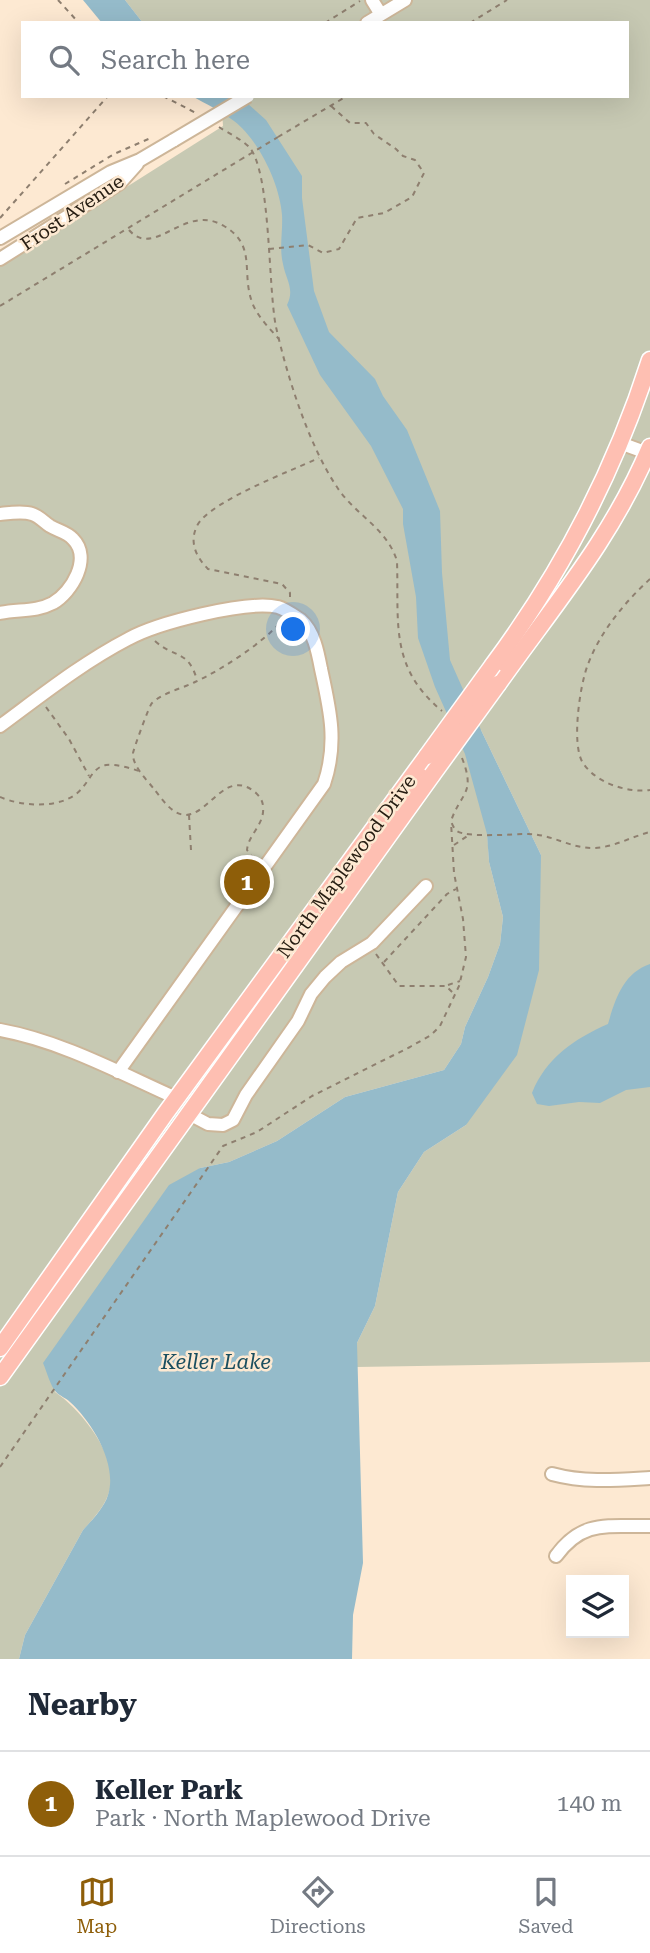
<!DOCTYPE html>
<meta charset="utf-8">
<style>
:root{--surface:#fff;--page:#f6f6f7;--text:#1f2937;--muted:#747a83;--line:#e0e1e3;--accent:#8e5e09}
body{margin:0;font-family:"Roboto Serif",serif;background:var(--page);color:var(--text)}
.controls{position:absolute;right:21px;bottom:21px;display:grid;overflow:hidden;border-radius:0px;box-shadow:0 7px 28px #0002}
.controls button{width:63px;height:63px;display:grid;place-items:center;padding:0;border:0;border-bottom:2px solid var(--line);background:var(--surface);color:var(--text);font:35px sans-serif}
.you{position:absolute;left:294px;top:630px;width:24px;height:24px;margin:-18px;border:5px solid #fff;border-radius:50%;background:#1a73e8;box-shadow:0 0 0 10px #1a73e833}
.badge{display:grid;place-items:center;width:46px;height:46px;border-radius:50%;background:var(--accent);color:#fff;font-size:23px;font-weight:700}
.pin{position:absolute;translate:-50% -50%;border:4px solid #fff;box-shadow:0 2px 7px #0006}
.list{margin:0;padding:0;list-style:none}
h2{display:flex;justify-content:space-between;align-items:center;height:91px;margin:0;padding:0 28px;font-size:30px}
h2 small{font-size:23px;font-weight:400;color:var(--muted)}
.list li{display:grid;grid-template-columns:46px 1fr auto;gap:21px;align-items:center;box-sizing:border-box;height:105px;padding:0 28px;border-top:2px solid var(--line)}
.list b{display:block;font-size:26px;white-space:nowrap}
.list p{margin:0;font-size:23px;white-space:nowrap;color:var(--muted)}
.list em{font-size:23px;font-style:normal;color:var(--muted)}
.icon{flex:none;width:38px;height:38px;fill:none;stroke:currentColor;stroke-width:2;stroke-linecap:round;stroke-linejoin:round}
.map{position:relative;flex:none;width:650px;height:1659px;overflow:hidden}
.search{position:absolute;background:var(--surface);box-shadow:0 7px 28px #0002;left:21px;right:21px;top:21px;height:77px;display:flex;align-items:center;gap:18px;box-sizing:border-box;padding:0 24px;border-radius:0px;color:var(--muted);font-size:26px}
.sheet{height:196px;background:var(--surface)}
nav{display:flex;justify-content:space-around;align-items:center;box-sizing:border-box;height:98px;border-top:2px solid var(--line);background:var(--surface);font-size:19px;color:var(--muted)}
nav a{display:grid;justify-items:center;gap:4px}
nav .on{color:var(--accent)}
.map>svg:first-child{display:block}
.green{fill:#c7c9b3}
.water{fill:#95bbca}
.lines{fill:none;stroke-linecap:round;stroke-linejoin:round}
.minor-casing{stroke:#cdb699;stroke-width:16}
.major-casing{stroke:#fff;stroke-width:19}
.path{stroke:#8e7f6f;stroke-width:2;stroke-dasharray:5 5;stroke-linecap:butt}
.minor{stroke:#fff;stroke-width:12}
.major{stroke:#febfb2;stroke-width:16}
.minor-bridge-casing{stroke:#cdb699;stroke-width:16;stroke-linecap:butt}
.major-bridge-casing{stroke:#fff;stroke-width:19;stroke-linecap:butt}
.path-bridge{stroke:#8e7f6f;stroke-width:2;stroke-dasharray:5 5;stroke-linecap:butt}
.minor-bridge{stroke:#fff;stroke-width:12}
.major-bridge{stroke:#febfb2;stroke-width:16}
.labels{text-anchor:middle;stroke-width:5;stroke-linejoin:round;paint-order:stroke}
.street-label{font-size:19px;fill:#251c11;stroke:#fde9d2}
.water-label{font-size:21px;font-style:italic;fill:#1a4e5f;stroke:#fde9d2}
</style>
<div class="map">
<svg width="650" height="1659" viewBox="0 0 650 1659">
<rect width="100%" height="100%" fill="#fde9d2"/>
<path class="green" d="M125 0H650V1362L356 1367 357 1343 375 1306 398 1192 424 1152 466 1125 541 855 481 730 489 862 503 917 500 944 488 977 465 1027 461 1044 444 1070 345 1097 277 1141 229 1162 200 1168 55 1392C79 1408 115 1452 111 1483 109 1502 95 1517 83 1530L25 1635 19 1659H0V267L223 126 221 96H627V23H143Z"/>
<g class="water">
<polygon points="83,0 125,0 143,23 102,23"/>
<path d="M192 96H239L266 120 302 176V198L314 291 329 332 375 379 383 396 407 430 440 511 442 573 450 660 481 730 541 855 539 970 517 1055 466 1125 424 1152 398 1192 375 1306 357 1343 363 1563 353 1615 352 1659H19L25 1635 83 1530C92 1520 104 1508 108 1495 118 1464 92 1422 70 1402 66 1398 60 1396 57 1393 50 1386 47 1372 43 1363L169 1185 200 1168 229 1162 277 1141 345 1097 444 1070 461 1044 465 1027 488 977 500 944 503 917 489 862 487 834 465 754 435 687 418 638 416 597 403 524V509L371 446 320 375 287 305C295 289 286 280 283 264 279 248 283 231 282 215 280 185 259 140 234 121 221 111 206 104 192 96Z"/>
<path d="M650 964V1087L626 1090 600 1103 579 1102 549 1106 537 1104 532 1093C546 1058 574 1039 608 1024 615 1000 623 973 650 964Z"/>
</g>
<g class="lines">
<defs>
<g id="minor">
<polyline points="372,0 380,13"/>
<polyline points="367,23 405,0"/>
<polyline points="0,238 111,172 140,160 174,140"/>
<polyline points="0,259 120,183 137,164"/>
<polyline points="620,443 650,454"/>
<path d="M0 514C10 513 23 511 32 514 39 516 44 522 50 526 58 531 67 532 73 539 92 558 72 592 53 603 36 612 18 609 0 613"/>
<path d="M0 726C42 695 82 663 128 639 157 623 246 600 278 607 285 609 295 616 301 620 314 631 318 653 321 669 330 710 338 743 324 784L118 1072"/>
<path d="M0 1030C61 1041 120 1073 176 1098"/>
<polyline points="189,1114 208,1124 223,1125 233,1120 246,1095 298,1021 311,994 325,977 341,962 372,943 426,886"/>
<path d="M552 1474C585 1483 617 1480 650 1478"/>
<path d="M556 1556C583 1519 608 1527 650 1526"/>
</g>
<g id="major">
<path d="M493 665C562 572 615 470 650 360"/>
<path d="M498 684C554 605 612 538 650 447"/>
<polyline points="0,1348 165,1114 427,756"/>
<polyline points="0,1377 432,775"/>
</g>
</defs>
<use href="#minor" class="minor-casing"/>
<use href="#major" class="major-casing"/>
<g class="path">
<polyline points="58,0 79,23"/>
<polyline points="325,23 360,1"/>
<polyline points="470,23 507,0"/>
<polyline points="163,96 196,113"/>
<path d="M219 127C228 133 243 140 250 148 271 175 268 288 276 327 287 376 309 446 337 487 354 514 387 528 397 561 399 623 389 667 442 711"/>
<polyline points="278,137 347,96"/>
<polyline points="65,184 114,154 153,137"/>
<polyline points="0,218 108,96"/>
<path d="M129 230C155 260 184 202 224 226 256 245 242 270 251 299 255 314 269 328 279 339"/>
<polyline points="269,249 308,245 323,253 339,249 357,218 384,213 412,197 424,173 415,160 403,156 396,149 374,134 366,123 350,123 331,106"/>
<polyline points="0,306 240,160"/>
<path d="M650 579C624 603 599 633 587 667 580 686 571 745 583 763 596 783 627 793 650 790"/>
<path d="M290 597V593L282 584 208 569C196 557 189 542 197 526 208 502 293 470 319 458"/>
<path d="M155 641C175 659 188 649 197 680"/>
<polyline points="46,707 69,739 89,776"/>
<path d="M462 758C476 794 461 792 451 821 452 824 454 829 457 831 467 838 513 834 528 834 551 834 570 848 592 848 613 848 630 837 650 832"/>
<path d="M0 797C23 807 66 810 83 787 90 779 94 767 106 765 117 764 130 768 139 771"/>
<polyline points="189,815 191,850"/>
<polyline points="454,845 469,835"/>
<path d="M254 859 247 850C248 835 265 824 263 807 263 801 260 797 256 793 226 767 210 814 186 815 172 815 162 799 154 789 147 780 132 766 133 753 134 748 149 706 152 703 164 692 181 689 195 682 223 669 261 644 282 621"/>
<polyline points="376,954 399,986 446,986 455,995"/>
<polyline points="384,962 447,894 456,889"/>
<polyline points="448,985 460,981"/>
<polyline points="0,1467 223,1146 257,1132 312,1096 410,1047 431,1035 440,1026 459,986 466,957 463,919 454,873 451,822"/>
</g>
<use href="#minor" class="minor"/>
<use href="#major" class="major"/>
<defs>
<polyline id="minor-bridge" points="174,140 248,96"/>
<g id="major-bridge">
<polyline points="427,756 493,665"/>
<polyline points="432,775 498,684"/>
</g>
</defs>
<use href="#minor-bridge" class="minor-bridge-casing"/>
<use href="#major-bridge" class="major-bridge-casing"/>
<polyline class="path-bridge" points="240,160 278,137"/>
<use href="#minor-bridge" class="minor-bridge"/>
<use href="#major-bridge" class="major-bridge"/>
</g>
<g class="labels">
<g class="street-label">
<text transform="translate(72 212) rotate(-34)" y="7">Frost Avenue</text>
<text transform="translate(346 866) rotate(-54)" y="7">North Maplewood Drive</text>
</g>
<g class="water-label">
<text x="216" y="1369">Keller Lake</text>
</g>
</g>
</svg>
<div class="controls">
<button><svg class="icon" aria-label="layers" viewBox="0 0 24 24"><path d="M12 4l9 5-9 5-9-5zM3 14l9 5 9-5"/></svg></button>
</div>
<div class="you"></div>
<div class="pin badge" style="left:247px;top:882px">1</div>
<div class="search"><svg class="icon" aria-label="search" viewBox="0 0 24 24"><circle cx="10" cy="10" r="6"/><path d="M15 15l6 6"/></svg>Search here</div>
</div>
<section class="sheet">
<h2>Nearby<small></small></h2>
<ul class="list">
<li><span class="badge">1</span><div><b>Keller Park</b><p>Park · North Maplewood Drive</p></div><em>140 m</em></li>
</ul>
</section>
<nav>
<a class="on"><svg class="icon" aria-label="map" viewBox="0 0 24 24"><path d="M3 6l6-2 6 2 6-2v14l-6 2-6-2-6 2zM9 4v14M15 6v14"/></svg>Map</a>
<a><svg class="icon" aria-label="directions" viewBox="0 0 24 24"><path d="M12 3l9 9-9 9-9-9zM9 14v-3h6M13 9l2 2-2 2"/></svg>Directions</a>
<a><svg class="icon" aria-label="saved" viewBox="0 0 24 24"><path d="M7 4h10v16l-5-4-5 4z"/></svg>Saved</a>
</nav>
